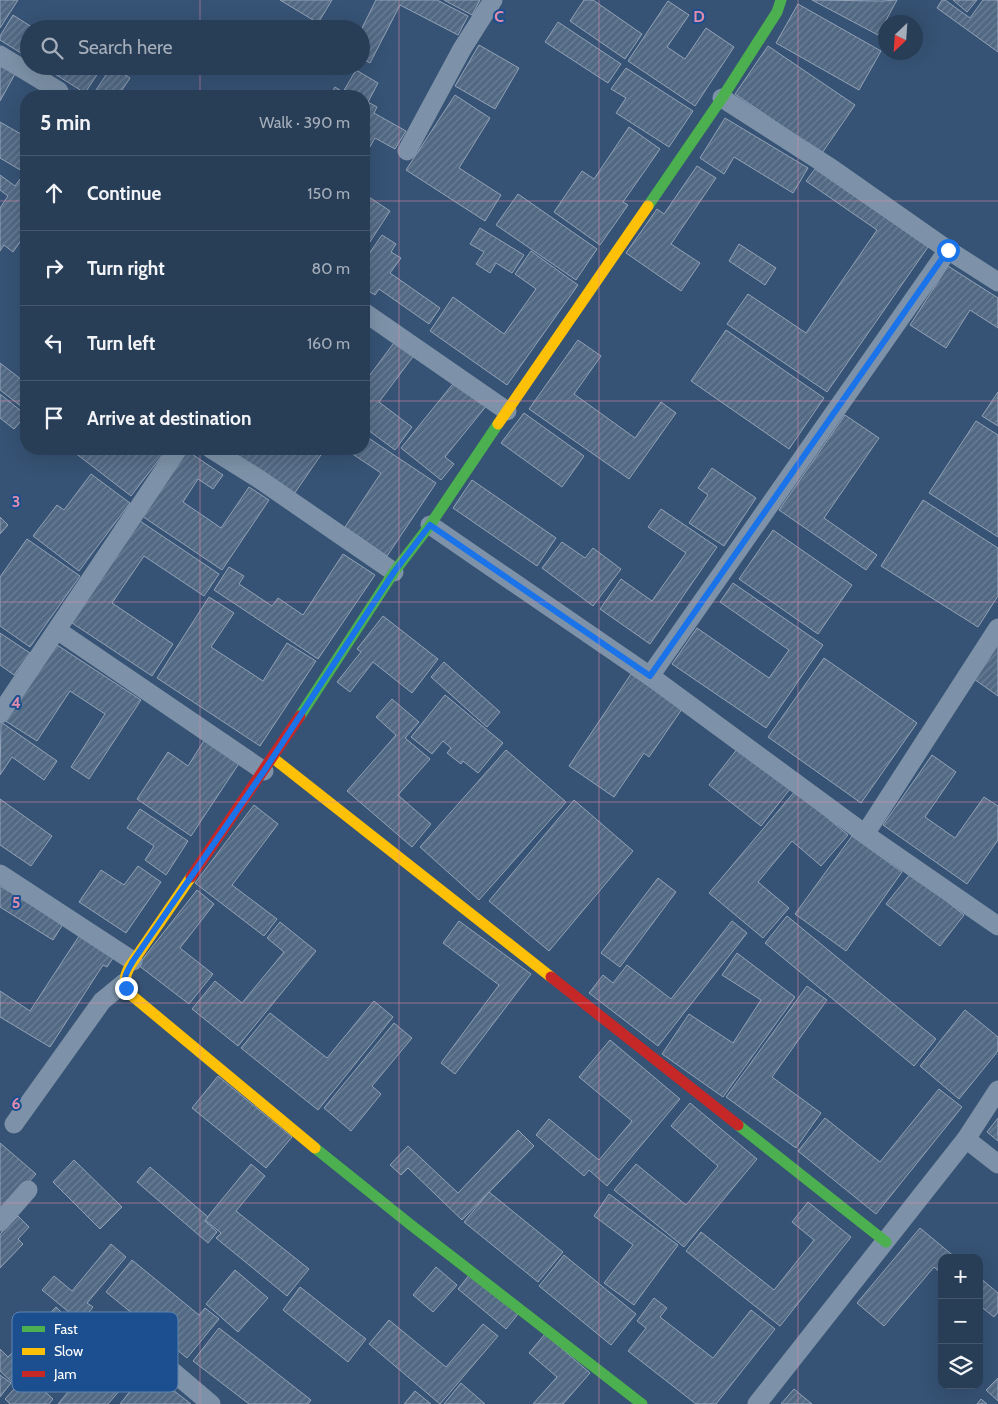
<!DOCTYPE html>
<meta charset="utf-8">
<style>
:root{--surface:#283e57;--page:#344961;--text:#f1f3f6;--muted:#a5aeba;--line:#44576d}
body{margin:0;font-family:Cabin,sans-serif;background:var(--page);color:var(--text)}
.controls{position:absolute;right:15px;bottom:15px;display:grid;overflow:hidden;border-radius:10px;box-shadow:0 5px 20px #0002}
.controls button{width:45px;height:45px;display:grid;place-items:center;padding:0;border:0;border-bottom:1px solid var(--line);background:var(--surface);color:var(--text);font:25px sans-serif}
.compass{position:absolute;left:878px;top:15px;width:45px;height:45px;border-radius:50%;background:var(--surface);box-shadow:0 5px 20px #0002;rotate:205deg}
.stop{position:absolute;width:15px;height:15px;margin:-11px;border:4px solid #1a73e8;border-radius:50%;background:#fff}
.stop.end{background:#1a73e8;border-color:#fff;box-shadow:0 1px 5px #0008}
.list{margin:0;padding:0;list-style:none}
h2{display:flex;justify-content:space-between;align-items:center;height:65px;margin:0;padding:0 20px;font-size:21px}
h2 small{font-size:16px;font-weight:400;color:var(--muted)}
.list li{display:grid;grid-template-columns:32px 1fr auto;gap:15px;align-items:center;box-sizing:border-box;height:75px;padding:0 20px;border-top:1px solid var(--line)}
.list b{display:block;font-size:19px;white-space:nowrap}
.list em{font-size:16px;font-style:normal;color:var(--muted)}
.icon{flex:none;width:28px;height:28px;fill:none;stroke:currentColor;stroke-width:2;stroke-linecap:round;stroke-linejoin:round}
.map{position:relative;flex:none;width:998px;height:1404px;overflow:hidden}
.search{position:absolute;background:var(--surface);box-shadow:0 5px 20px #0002;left:20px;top:20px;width:350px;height:55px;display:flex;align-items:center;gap:12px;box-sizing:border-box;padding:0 18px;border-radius:28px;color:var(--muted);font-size:19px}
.panel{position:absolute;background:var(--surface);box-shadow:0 5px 20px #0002;left:20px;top:90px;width:350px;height:365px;border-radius:20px}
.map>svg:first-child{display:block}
.building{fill:url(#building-hatch);stroke:#92a2b6}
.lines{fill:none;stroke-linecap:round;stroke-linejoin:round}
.street{stroke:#7d92a8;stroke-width:19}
.fast{stroke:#4caf50;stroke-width:11}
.slow{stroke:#ffc107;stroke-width:11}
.jam{stroke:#c62828;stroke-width:11}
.route{stroke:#1a73e8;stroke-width:6}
.grid{fill:none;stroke:#e08cad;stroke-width:1;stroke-opacity:0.55}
.key{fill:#1b4f8f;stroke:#5f84b1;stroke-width:1}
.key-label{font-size:14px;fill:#fff}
.grid-label{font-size:16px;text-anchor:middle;font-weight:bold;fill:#e08cad;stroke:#1b4f8f;stroke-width:4;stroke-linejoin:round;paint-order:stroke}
</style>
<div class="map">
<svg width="998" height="1404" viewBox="0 0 998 1404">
<defs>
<pattern id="building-hatch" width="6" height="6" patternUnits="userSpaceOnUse" patternTransform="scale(1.25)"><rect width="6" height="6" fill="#526984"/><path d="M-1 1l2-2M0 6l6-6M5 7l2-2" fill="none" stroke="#6c8096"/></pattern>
</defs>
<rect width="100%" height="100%" fill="#365274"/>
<g class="building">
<polygon points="0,0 18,0 0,28"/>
<polygon points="280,0 332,0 318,23"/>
<polygon points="376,0 437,0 468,16 458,35 400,5 370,63 361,58 361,30"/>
<polygon points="444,0 480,0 472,15"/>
<polygon points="584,0 593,0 642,34 625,59 570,21"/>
<polygon points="812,0 882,1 897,0 878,35"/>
<polygon points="942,0 945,0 970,18 983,0 998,0 998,52 937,8"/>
<polygon points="953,0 977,0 967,12"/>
<polygon points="668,1 689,15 667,47 685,59 706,28 734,47 695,106 628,61"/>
<polygon points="798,4 881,51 859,90 776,43"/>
<polygon points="13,15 35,29 29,29 29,58 0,40 0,36"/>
<polygon points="558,22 621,64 608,83 545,42"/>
<polygon points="479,45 519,68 495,109 455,86"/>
<polygon points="768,46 855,105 822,153 735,94"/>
<polygon points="0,66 15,74 0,101"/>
<polygon points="42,66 94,66 100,70 85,93"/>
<polygon points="112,66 130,78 118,96 92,96"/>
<polygon points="626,68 693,111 669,147 616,113 626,98 611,89"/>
<polygon points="356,70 378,83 368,102 377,107 374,113 406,131 395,149 375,138 367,152 364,150 364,96 330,96 335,87 343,92"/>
<polygon points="70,90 79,96 66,96"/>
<polygon points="455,95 490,118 459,168 501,195 485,221 406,170"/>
<polygon points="725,118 808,168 793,193 734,157 724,174 700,158"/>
<polygon points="0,122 26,137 26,163 22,171 0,158"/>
<polygon points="629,127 660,149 623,202 628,205 600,245 554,212 582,171 594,179"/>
<polygon points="697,166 716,178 671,244 700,263 681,291 626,253 657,209 664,214"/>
<polygon points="815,169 928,247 827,392 727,324 748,294 806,333 877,230 806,181"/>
<polygon points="0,175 15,186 20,179 26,183 26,247 20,242 13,252 4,245 0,251 0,208 8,196 0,190"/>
<polygon points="518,194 597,249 576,280 496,225"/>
<polygon points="366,195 390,211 364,251 364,199"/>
<polygon points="480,228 524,255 512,273 496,263 490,273 476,264 484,252 470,244"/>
<polygon points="382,235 396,244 391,252 401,258 390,273 440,308 429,324 379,289 375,295 364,288 364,261"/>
<polygon points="739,244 776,268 765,285 729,261"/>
<polygon points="531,251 578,285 507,385 430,331 453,297 504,334 536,289 515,274"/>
<polygon points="948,266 998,298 998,328 970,310 946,348 910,325"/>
<polygon points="726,330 824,398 789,449 691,381"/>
<polygon points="396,340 415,354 379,402 412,427 395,450 364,427 364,383"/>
<polygon points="578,340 601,356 574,394 635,438 661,402 676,413 629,479 529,409"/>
<polygon points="0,363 26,383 26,410 0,390"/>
<polygon points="456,380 487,405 445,457 454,464 441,480 401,448"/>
<polygon points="998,392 998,426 982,416"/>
<polygon points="0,394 26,415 14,429 0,418"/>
<polygon points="524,413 584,456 562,487 501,443"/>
<polygon points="845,415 879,438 824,518 877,555 866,570 779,510"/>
<polygon points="976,421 998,435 998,537 929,493"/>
<polygon points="364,435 436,483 387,556 345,527 381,473 345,449 364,449"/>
<polygon points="70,449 167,449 131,496"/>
<polygon points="228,449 325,449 294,494"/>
<polygon points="186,450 223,475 213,489 198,479 183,502 221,528 249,487 269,500 222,570 142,516"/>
<polygon points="712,468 756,498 724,546 689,523 708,495 698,488"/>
<polygon points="91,474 130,503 79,571 33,536 57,505 64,510"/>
<polygon points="472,480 556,538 537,566 453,508"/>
<polygon points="923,500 998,548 998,596 978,627 881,566"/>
<polygon points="661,509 717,547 650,644 600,609 621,579 652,601 686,553 648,527"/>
<polygon points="0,517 8,525 0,534"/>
<polygon points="140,521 219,574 204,596 144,556 112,603 173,644 152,676 72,623"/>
<polygon points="773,530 852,585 818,634 739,579"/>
<polygon points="27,539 80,576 30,647 0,626 0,577"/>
<polygon points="562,542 585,558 593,548 621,569 593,606 542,568"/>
<polygon points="343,554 375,575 318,659 214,590 229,567 244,576 239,584 272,606 278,598 303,615"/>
<polygon points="733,583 823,645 766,728 672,664 697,628 769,678 789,650 720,602"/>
<polygon points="209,597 234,613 211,647 263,681 287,643 316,661 260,746 157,678"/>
<polygon points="383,616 438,659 412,693 373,662 350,692 337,682 361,652 357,649"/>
<polygon points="0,633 30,653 14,675 0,665"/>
<polygon points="54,643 141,700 89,779 71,767 105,714 70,691 37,741 4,720"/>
<polygon points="998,644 998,696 974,679"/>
<polygon points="824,658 917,723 861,803 768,737"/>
<polygon points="444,662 500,712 487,727 431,677"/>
<polygon points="631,674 682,709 649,757 644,753 614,797 569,766"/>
<polygon points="445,695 503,743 478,773 463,761 461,764 447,753 451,748 443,741 432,754 411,737"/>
<polygon points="392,699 419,722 405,738 430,759 398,795 431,824 412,847 347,791 396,735 376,717"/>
<polygon points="1,722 57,761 44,780 12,757 0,775"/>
<polygon points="205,739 240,762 191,836 137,799 168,752 188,766"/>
<polygon points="738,748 790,789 761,826 709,785"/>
<polygon points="506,750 566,802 479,900 420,847"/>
<polygon points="932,755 956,772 925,817 955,838 984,797 998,806 998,840 967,884 883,825"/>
<polygon points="795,791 848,835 821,866 792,841 758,882 789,908 763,938 709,893"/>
<polygon points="0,799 52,836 31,866 0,845"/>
<polygon points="574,800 633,851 549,951 489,901"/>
<polygon points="254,805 278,824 232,885 277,919 264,936 195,883"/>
<polygon points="140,809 188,841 166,875 145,860 154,846 127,828"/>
<polygon points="852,836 902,872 846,951 795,914"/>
<polygon points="138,866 161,882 126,933 79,902 101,870 124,885"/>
<polygon points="911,873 964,915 940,946 886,904"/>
<polygon points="658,878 676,892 620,967 601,953"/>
<polygon points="0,886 63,924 53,940 0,907"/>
<polygon points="197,890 214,904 180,948 213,974 189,1004 138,965"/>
<polygon points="787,916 936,1039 914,1066 765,943"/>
<polygon points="459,921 531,974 455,1074 441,1063 499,985 443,943"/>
<polygon points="732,921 747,933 658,1046 589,993 603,975 613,983 627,965 671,999"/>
<polygon points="280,922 316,951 238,1046 192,1009 215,981 242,1003 284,952 267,938"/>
<polygon points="81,933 115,955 107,967 103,965 50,1047 0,1017 0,991 30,1011"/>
<polygon points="737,953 795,997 723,1097 662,1054 689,1014 733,1043 761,1000 722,975"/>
<polygon points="807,986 827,1000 772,1077 821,1113 796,1148 726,1097"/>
<polygon points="374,1001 393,1017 318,1110 241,1048 270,1013 327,1058"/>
<polygon points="965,1010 998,1037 998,1051 959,1099 920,1066"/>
<polygon points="394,1023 412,1038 372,1086 381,1094 351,1131 324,1108"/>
<polygon points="610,1040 680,1099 607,1186 589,1170 584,1176 536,1135 549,1119 599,1160 632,1121 579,1077"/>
<polygon points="218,1076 292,1137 266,1168 192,1108"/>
<polygon points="939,1089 962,1107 876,1214 798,1151 825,1118 880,1162"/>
<polygon points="690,1103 757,1159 684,1247 614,1190 636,1164 686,1205 718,1166 671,1126"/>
<polygon points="998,1118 998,1141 987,1132"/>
<polygon points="518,1130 534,1146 462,1220 408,1168 401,1175 390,1165 408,1146 458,1193"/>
<polygon points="0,1143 36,1174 0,1215"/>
<polygon points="74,1160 122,1207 100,1229 53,1182"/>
<polygon points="251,1164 265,1176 236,1211 309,1269 287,1296 216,1238 221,1233 205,1220"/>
<polygon points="150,1167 208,1217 205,1221 217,1232 208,1243 137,1182"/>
<polygon points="489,1192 563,1252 538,1282 464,1222"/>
<polygon points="609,1194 678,1245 634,1305 604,1283 633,1245 594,1216"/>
<polygon points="808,1202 851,1237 780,1326 686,1251 701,1232 774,1290 814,1240 792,1222"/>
<polygon points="18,1216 29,1227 18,1239 23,1244 0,1268 0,1234"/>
<polygon points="920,1228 956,1258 942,1258 942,1274 934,1267 884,1326 857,1303"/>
<polygon points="111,1244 126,1257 87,1303 93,1307 81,1322 42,1290 54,1276 72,1291"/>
<polygon points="564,1255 636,1314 611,1345 539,1286"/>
<polygon points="132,1260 199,1315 205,1308 219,1319 187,1358 106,1292"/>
<polygon points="436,1267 457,1285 433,1312 413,1295"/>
<polygon points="235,1270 268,1298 238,1332 206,1304"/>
<polygon points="470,1274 518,1314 506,1329 458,1289"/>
<polygon points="979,1277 998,1293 998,1312 994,1317 979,1305"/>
<polygon points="300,1287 366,1339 348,1362 283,1310"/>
<polygon points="654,1298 667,1308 660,1317 713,1358 751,1310 775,1329 716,1404 696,1404 628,1351 646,1328 637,1321"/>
<polygon points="56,1307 72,1323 13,1383 0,1371 0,1349 8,1357"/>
<polygon points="97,1312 149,1356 108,1404 58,1404 106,1346 84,1327"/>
<polygon points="389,1320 446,1367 483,1324 498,1336 440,1404 369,1344"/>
<polygon points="219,1328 311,1400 308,1404 249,1404 193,1361"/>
<polygon points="545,1334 590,1373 563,1404 533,1404 557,1377 529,1353"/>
<polygon points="147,1370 191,1404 120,1404"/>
<polygon points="0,1375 11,1383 0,1397"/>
<polygon points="27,1375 53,1399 49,1404 10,1404 5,1399"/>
<polygon points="998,1378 998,1401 986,1390"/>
<polygon points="461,1383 485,1404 444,1404"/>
<polygon points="794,1389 812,1404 781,1404"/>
<polygon points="415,1391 431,1404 404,1404"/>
<polygon points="981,1399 987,1404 977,1404"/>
</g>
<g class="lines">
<g class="street">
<polyline points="0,55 59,91"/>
<polyline points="722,98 831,168 948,250 998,282"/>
<polyline points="407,151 462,49 493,0"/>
<polyline points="364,312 507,411"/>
<polyline points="211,449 259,479 394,572"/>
<polyline points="430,525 650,676 865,834 998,926"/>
<polyline points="57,630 264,771"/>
<polyline points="650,676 948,250"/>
<polyline points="0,714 178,449"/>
<polyline points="865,834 998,628"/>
<polyline points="0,874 133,961"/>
<polyline points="14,1124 102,1001 124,983"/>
<polyline points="966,1139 998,1164"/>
<polyline points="0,1222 28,1190"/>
<polyline points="165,1365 211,1404"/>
<polyline points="757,1404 966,1139 998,1090"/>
</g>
<g class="fast">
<polyline points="648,206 722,98 777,12 781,0"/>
<polyline points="300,716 394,572 430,525 498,424"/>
<polyline points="738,1125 886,1242"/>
<polyline points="315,1148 411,1225 642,1404"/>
</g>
<g class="slow">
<polyline points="498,424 648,206"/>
<polyline points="273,758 551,977"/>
<path d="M191 877 130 966C124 977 123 983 130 994L315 1148"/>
</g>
<g class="jam">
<polyline points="191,877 300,716"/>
<polyline points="551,977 738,1125"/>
</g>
</g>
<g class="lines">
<path class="route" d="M126 988C122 978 128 970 133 961L264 771 394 572 430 525 650 676 948 250"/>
</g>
<path class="grid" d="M200 0V29M399 0V1404M599 0V1404M798 0V1404M200 66V96M0 201H26M364 201H998M0 401H26M364 401H998M200 449V1404M0 602H998M0 802H998M0 1003H998M0 1203H998"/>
<rect x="12" y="1312" width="166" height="80" rx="8" class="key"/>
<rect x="22" y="1326" width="23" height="6" fill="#4caf50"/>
<rect x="22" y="1348" width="23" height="7" fill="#ffc107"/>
<rect x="22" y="1371" width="23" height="6" fill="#c62828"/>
<g class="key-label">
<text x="54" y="1334">Fast</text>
<text x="54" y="1356">Slow</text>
<text x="54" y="1379">Jam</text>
</g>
<g class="grid-label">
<text x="499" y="22">C</text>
<text x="699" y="22">D</text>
<text x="16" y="507">3</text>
<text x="16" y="708">4</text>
<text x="16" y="908">5</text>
<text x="16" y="1109">6</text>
</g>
</svg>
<div class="controls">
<button>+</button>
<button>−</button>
<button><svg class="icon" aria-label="layers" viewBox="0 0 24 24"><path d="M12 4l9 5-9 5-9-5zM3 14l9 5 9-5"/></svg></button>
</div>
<svg class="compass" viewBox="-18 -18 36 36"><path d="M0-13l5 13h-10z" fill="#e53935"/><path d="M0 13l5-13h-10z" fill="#a5aeba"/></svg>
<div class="stop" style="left:948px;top:250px"></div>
<div class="stop end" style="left:126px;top:988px"></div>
<div class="search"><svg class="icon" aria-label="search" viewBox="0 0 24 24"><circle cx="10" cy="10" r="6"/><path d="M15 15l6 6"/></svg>Search here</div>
<section class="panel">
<h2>5 min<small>Walk · 390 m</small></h2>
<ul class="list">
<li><svg class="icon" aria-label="ahead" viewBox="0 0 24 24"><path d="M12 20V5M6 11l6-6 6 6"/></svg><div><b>Continue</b></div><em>150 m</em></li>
<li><svg class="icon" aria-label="right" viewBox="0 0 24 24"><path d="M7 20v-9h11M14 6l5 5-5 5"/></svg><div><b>Turn right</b></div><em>80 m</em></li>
<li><svg class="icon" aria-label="left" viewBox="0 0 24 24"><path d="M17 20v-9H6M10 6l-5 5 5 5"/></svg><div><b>Turn left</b></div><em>160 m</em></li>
<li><svg class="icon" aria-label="arrive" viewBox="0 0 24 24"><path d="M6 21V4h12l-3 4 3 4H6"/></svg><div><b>Arrive at destination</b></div></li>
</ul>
</section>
</div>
